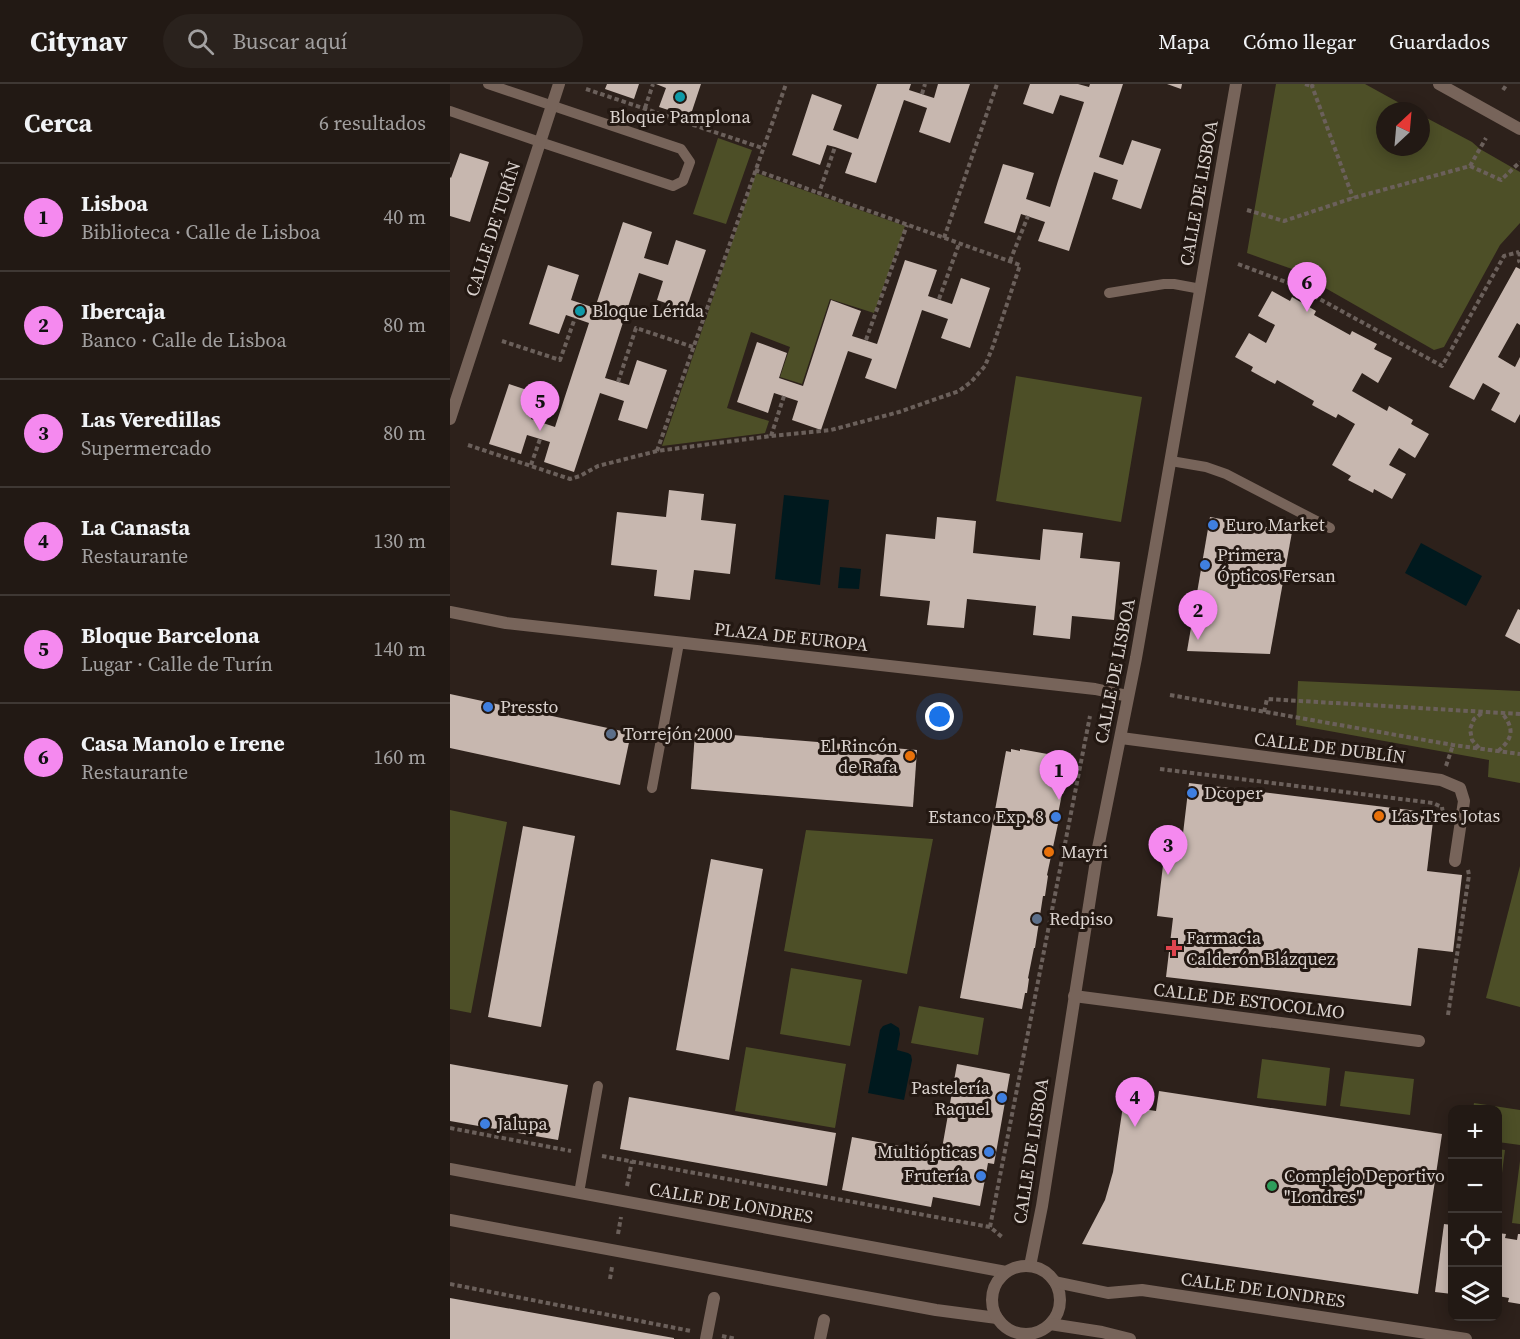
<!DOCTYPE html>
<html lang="es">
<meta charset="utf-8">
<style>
:root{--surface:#221914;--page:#2a221d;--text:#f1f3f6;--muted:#a2a0a0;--line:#3f3834;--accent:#f589ef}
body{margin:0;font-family:"Source Serif 4",serif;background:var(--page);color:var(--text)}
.controls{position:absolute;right:18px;bottom:18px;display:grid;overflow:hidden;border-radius:12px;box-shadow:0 3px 15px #0003}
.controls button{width:54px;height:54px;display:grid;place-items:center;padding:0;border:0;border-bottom:2px solid var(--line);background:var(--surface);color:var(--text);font:30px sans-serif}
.compass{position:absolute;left:926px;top:18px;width:54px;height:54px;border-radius:50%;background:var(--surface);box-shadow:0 3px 15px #0003;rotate:26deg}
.you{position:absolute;left:490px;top:633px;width:21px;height:21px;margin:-15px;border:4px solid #fff;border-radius:50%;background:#1a73e8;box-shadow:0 0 0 9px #1a73e833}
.badge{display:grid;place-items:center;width:39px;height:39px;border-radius:50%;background:var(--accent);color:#111;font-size:20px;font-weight:700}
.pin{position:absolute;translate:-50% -50px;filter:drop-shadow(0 2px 3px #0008)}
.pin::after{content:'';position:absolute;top:32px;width:21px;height:18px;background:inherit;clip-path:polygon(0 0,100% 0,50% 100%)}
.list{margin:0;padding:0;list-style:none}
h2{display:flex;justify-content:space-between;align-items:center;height:78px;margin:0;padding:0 24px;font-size:26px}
h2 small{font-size:20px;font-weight:400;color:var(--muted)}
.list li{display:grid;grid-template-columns:39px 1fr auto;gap:18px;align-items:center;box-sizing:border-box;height:108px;padding:0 24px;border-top:2px solid var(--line)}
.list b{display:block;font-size:22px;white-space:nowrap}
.list p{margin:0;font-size:20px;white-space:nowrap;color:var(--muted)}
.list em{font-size:20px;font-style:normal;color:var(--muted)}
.icon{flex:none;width:33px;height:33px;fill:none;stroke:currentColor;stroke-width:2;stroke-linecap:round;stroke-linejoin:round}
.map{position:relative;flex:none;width:1070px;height:1255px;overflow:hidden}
header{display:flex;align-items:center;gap:36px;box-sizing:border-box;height:84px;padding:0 30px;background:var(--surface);border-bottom:2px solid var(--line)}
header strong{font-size:28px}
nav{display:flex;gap:33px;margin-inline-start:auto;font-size:21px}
.search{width:420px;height:54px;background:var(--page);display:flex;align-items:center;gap:15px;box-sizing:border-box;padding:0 21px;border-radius:33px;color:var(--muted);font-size:22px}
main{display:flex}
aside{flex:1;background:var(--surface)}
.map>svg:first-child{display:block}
.green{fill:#4d4f27}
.water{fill:#00191e}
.building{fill:#c7b7af}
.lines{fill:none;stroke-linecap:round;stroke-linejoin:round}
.path{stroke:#6b605b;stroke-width:4;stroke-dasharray:4.5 3;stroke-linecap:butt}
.service{stroke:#77645a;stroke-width:10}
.pedestrian{stroke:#77645a;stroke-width:12}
.minor{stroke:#77645a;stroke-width:12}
.tertiary{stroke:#77645a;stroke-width:12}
.culture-dot{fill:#0f9aa8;stroke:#231812;stroke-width:2}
.shop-dot{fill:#3f7fe0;stroke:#231812;stroke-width:2}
.service-dot{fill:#5c6f8a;stroke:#231812;stroke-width:2}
.food-dot{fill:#e8710a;stroke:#231812;stroke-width:2}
.health-dot{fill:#e0444e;stroke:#231812;stroke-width:2}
.leisure-dot{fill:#2e9e5b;stroke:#231812;stroke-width:2}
.labels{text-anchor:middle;stroke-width:6;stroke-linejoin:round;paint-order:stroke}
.poi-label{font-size:18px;fill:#dad2ce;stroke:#231812;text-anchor:start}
.street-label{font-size:18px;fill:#dad2ce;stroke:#231812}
</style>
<header>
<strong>Citynav</strong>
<div class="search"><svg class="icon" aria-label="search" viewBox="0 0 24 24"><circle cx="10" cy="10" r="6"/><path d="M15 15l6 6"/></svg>Buscar aquí</div>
<nav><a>Mapa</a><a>Cómo llegar</a><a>Guardados</a></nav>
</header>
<main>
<aside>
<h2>Cerca<small>6 resultados</small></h2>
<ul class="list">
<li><span class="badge">1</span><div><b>Lisboa</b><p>Biblioteca · Calle de Lisboa</p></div><em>40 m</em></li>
<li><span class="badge">2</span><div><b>Ibercaja</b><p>Banco · Calle de Lisboa</p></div><em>80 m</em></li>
<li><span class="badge">3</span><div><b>Las Veredillas</b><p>Supermercado</p></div><em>80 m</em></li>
<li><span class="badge">4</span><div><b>La Canasta</b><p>Restaurante</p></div><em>130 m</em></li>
<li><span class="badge">5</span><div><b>Bloque Barcelona</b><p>Lugar · Calle de Turín</p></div><em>140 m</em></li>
<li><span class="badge">6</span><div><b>Casa Manolo e Irene</b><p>Restaurante</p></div><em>160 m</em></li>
</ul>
</aside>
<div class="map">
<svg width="1070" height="1255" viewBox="0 0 1070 1255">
<rect width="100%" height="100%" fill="#2d211b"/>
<g class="green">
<polygon points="826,0 915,0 964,27 935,27 935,63 971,63 971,31 1022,58 1030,65 1070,88 1070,139 1050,161 994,263 984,266 842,185 797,169"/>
<polygon points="268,54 302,66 276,140 243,130"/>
<polygon points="306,89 455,142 424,229 380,215 352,300 330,293 340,263 301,248 277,324 319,337 315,349 212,362"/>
<polygon points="566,292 692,313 671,438 546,417"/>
<polygon points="848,597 1070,607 1070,699 1038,693 1039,676 846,641"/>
<polygon points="0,726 57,738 21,929 0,925"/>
<polygon points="356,746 483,755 457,890 334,867"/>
<polygon points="1070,782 1070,923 1036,914"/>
<polygon points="341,884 412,896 400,962 330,950"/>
<polygon points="469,922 534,934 528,971 461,959"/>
<polygon points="296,963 396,980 385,1044 285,1027"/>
<polygon points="812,975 880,984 876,1022 807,1014"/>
<polygon points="895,987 964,995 960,1031 890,1022"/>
<polygon points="1024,1019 1070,1026 1070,1061 1048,1058 1048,1026 1023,1025"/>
<polygon points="1048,1065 1055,1066 1048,1119"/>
<polygon points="1070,1077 1070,1140 1062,1139"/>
</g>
<g class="water">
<polygon points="334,411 379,416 370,501 325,495"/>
<polygon points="971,459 1032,492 1016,522 955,489"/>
<polygon points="390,483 411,485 409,505 388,504"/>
<polygon points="441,939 449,944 450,950 447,966 458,969 461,971 462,976 454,1016 418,1009 430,946 433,942"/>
</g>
<g class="building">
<polygon points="157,0 189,0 184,15 155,5"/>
<polygon points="206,0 251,0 240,33 209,23 216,4"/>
<polygon points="427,0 461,0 459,6 484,14 488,0 520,0 500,59 469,48 477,24 454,16 426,99 395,89 402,69 385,63 377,61 370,81 342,71 362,10 392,21 383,46 408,55"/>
<polygon points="580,0 628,0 639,3 640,0 673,0 649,73 673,81 682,56 711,65 691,125 662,115 668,96 644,88 619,167 588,157 595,138 571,130 565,149 534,139 553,80 584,89 576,115 600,123 608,97 634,18 610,11 603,30 573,20"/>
<polygon points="717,0 732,0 731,5"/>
<polygon points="10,69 39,78 20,138 0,132 0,93 1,94"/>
<polygon points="173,138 202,148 194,174 218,181 226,156 256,166 236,226 207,216 213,197 189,189 155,294 179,301 187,276 217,286 197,345 168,336 174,317 150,309 124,388 94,378 100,358 77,351 71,370 39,360 59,300 89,310 81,335 105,343 139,239 116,231 109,250 79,240 98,181 129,191 121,216 145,224"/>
<polygon points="455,176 487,186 478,212 502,220 511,194 540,204 520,264 491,254 498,235 472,226 446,305 415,294 422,275 398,267 371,346 342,336 348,317 324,309 318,329 287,318 307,258 337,269 329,294 353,302 381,216 411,227 402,252 427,260"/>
<polygon points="1066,183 1070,185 1070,241 1067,239 1048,273 1065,283 1070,273 1070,330 1065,339 1041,326 1050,309 1033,299 1024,316 999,303"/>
<polygon points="822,207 840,217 842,213 866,227 864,231 900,251 902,247 927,260 924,265 942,274 928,299 912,289 902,307 937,327 939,322 963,336 961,340 979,350 965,374 949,364 939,381 956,390 942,415 924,405 923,409 898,396 901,392 882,381 905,340 888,330 886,334 862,321 864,317 827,296 825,300 801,287 803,283 785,273 799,249 816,259 825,241 808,232"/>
<polygon points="219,406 254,410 251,436 286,440 280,490 244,486 240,516 204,512 207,486 161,481 167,428 216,433"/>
<polygon points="487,433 526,437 523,469 590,476 593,445 633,449 630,474 670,478 664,536 622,532 620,555 583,551 586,522 517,515 514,544 477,541 480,517 430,512 436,450 485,455"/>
<polygon points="760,433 842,448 820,570 737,567"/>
<polygon points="1068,525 1070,526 1070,560 1055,552"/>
<polygon points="0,610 181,649 170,701 0,664"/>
<polygon points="245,648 467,666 463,723 241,705"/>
<polygon points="561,665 570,667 570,665 603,671 602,673 611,674 610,678 618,679 614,698 616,699 615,704 613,710 612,710 606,740 608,740 597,791 598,792 595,812 593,812 585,864 584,864 578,894 579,895 577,909 575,909 572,925 510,914 556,667 561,668"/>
<polygon points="739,699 984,729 977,787 1012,791 1003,868 968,864 961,922 716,893 723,834 707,832 716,756 732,758"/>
<polygon points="73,742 125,752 91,943 38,933"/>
<polygon points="261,775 313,785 279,976 226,966"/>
<polygon points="0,980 118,1001 108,1056 0,1037"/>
<polygon points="507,980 560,990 544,1080 538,1079 530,1122 483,1113 481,1123 392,1106 402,1053 491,1070"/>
<polygon points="709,1007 992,1050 968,1210 632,1160 655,1116 663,1088 673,1022 706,1027"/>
<polygon points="179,1013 386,1049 377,1102 170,1065"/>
<polygon points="994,1140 1002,1141 1002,1210 985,1208"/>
<polygon points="1048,1149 1056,1150 1055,1154 1067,1156 1068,1150 1070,1150 1070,1220 1058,1218 1059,1214 1048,1212"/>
<polygon points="0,1214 224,1254 224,1255 0,1255"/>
</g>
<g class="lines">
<g class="path">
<polyline points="855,0 862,2"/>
<polyline points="863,0 862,2 903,114"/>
<polyline points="136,5 312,64"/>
<polyline points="1053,6 1057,0"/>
<polyline points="472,10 475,0"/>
<polyline points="195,24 203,0"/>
<polyline points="1020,82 1051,96 1070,78"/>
<polyline points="305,86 369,109"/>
<polyline points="797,126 834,137 903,114 1020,82 1036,54"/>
<polyline points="494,154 547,0"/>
<polyline points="1070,168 1069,177 1070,178"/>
<polyline points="560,177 578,132"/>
<polyline points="788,180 844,201 992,282 1054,172 1069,168"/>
<polyline points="489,215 509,160"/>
<polyline points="416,256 457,141"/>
<polyline points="52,257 110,276 125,234"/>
<polyline points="168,298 186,244 243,263"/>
<polyline points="321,352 334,312"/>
<polyline points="18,361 120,395 130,392 148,382 207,367 321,352 381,346 449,328 509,307 521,298 535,282 543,262 570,181 369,109 385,63"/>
<polyline points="207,367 336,0"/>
<polyline points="81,381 90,355"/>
<polyline points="720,611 1003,661 1070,670"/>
<polyline points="814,628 817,615 1070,630"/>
<polyline points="1029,664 1022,656 1020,645 1024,635 1032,629"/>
<path d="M1048 667C1064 654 1064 644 1052 629"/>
<polyline points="996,682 1003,661"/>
<polyline points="710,685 983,719 992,723 993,730"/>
<polyline points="998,931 1019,791 1018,786"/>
<polyline points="0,1044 121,1067"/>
<polyline points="152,1072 540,1143 552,1153"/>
<polyline points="177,1102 182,1077"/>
<polyline points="540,1143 640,632"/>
<polyline points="168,1150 171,1133"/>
<polyline points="160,1195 162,1183"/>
<polyline points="0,1200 241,1247"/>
<polyline points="272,1252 286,1255"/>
</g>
<g class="service">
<polyline points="0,27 90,58 223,102 233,97 240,78 231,65 38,0"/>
<polyline points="659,209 714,200 724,200 751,205"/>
<polyline points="721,377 756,383 776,390 880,444"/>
<polyline points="202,704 229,559"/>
<polyline points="129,1109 148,1002"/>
</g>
<g class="pedestrian">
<polyline points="256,1255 264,1214"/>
<polyline points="370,1255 374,1236"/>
</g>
<g class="minor">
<polyline points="0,335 109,0"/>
<polyline points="0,528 56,539 645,605 678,612"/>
<polyline points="671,654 991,696 1010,704 1014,717 1005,777"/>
<polyline points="624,912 969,957"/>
<polyline points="0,1085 556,1188"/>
<polyline points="0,1136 486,1226 547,1234"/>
<polyline points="580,1182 592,1122 648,764 686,574 786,0"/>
<circle cx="576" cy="1216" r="34"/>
<polyline points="605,1198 658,1209 692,1206 1016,1255"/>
<polyline points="600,1240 652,1248 680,1255"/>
</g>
<polyline class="tertiary" points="989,0 1070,45"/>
</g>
<g class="culture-dot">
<circle cx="230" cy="13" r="6"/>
<circle cx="130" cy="227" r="6"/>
</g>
<g class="shop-dot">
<circle cx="763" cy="441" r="6"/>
<circle cx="755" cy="481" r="6"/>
<circle cx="38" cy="623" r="6"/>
<circle cx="742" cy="709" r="6"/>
<circle cx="606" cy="733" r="6"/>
<circle cx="552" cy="1014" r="6"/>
<circle cx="35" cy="1040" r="6"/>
<circle cx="539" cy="1068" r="6"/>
<circle cx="531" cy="1092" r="6"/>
</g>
<g class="service-dot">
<circle cx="161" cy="650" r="6"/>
<circle cx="587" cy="835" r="6"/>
</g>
<g class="food-dot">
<circle cx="460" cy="672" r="6"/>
<circle cx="929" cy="732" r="6"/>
<circle cx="599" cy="768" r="6"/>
</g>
<path class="health-dot" d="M721 855h6v6h6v6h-6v6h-6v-6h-6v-6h6z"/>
<circle class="leisure-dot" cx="822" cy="1102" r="6"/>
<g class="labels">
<g class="poi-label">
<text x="230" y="39" text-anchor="middle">Bloque Pamplona</text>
<text x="142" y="233">Bloque Lérida</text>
<text x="775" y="447">Euro Market</text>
<text x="767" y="477">Primera<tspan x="767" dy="21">Ópticos Fersan</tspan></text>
<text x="50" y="629">Pressto</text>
<text x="173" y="656">Torrejón 2000</text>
<text x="448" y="668" text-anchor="end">El Rincón<tspan x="448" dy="21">de Rafa</tspan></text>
<text x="754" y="715">Dcoper</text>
<text x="941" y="738">Las Tres Jotas</text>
<text x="594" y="739" text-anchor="end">Estanco Exp. 8</text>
<text x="611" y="774">Mayri</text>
<text x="599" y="841">Redpiso</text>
<text x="736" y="860">Farmacia<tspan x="736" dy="21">Calderón Blázquez</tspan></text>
<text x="540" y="1010" text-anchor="end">Pastelería<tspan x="540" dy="21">Raquel</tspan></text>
<text x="47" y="1046">Jalupa</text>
<text x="527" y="1074" text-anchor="end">Multiópticas</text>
<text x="519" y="1098" text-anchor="end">Frutería</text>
<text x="834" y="1098">Complejo Deportivo<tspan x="834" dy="21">"Londres"</tspan></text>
</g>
<g class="street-label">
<text transform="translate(749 109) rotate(-80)" y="6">CALLE DE LISBOA</text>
<text transform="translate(43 145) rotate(-72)" y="6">CALLE DE TURÍN</text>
<text transform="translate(341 553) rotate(6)" y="6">PLAZA DE EUROPA</text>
<text transform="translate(665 587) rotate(-79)" y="6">CALLE DE LISBOA</text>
<text transform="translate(880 664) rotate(7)" y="6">CALLE DE DUBLÍN</text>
<text transform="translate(799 917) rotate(7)" y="6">CALLE DE ESTOCOLMO</text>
<text transform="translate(581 1067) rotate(-81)" y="6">CALLE DE LISBOA</text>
<text transform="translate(281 1119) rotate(10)" y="6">CALLE DE LONDRES</text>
<text transform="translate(813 1206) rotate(8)" y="6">CALLE DE LONDRES</text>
</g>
</g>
</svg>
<div class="controls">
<button>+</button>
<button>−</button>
<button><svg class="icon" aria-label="locate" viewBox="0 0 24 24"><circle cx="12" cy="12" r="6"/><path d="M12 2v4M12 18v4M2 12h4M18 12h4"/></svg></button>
<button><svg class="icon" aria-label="layers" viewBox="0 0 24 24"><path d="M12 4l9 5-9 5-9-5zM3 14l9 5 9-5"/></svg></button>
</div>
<svg class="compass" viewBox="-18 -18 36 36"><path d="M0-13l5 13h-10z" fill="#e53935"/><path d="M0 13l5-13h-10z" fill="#a2a0a0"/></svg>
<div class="you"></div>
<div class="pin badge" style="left:609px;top:716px">1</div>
<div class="pin badge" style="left:748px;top:556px">2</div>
<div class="pin badge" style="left:718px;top:791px">3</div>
<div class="pin badge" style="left:685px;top:1043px">4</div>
<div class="pin badge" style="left:90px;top:347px">5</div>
<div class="pin badge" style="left:857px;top:228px">6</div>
</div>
</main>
